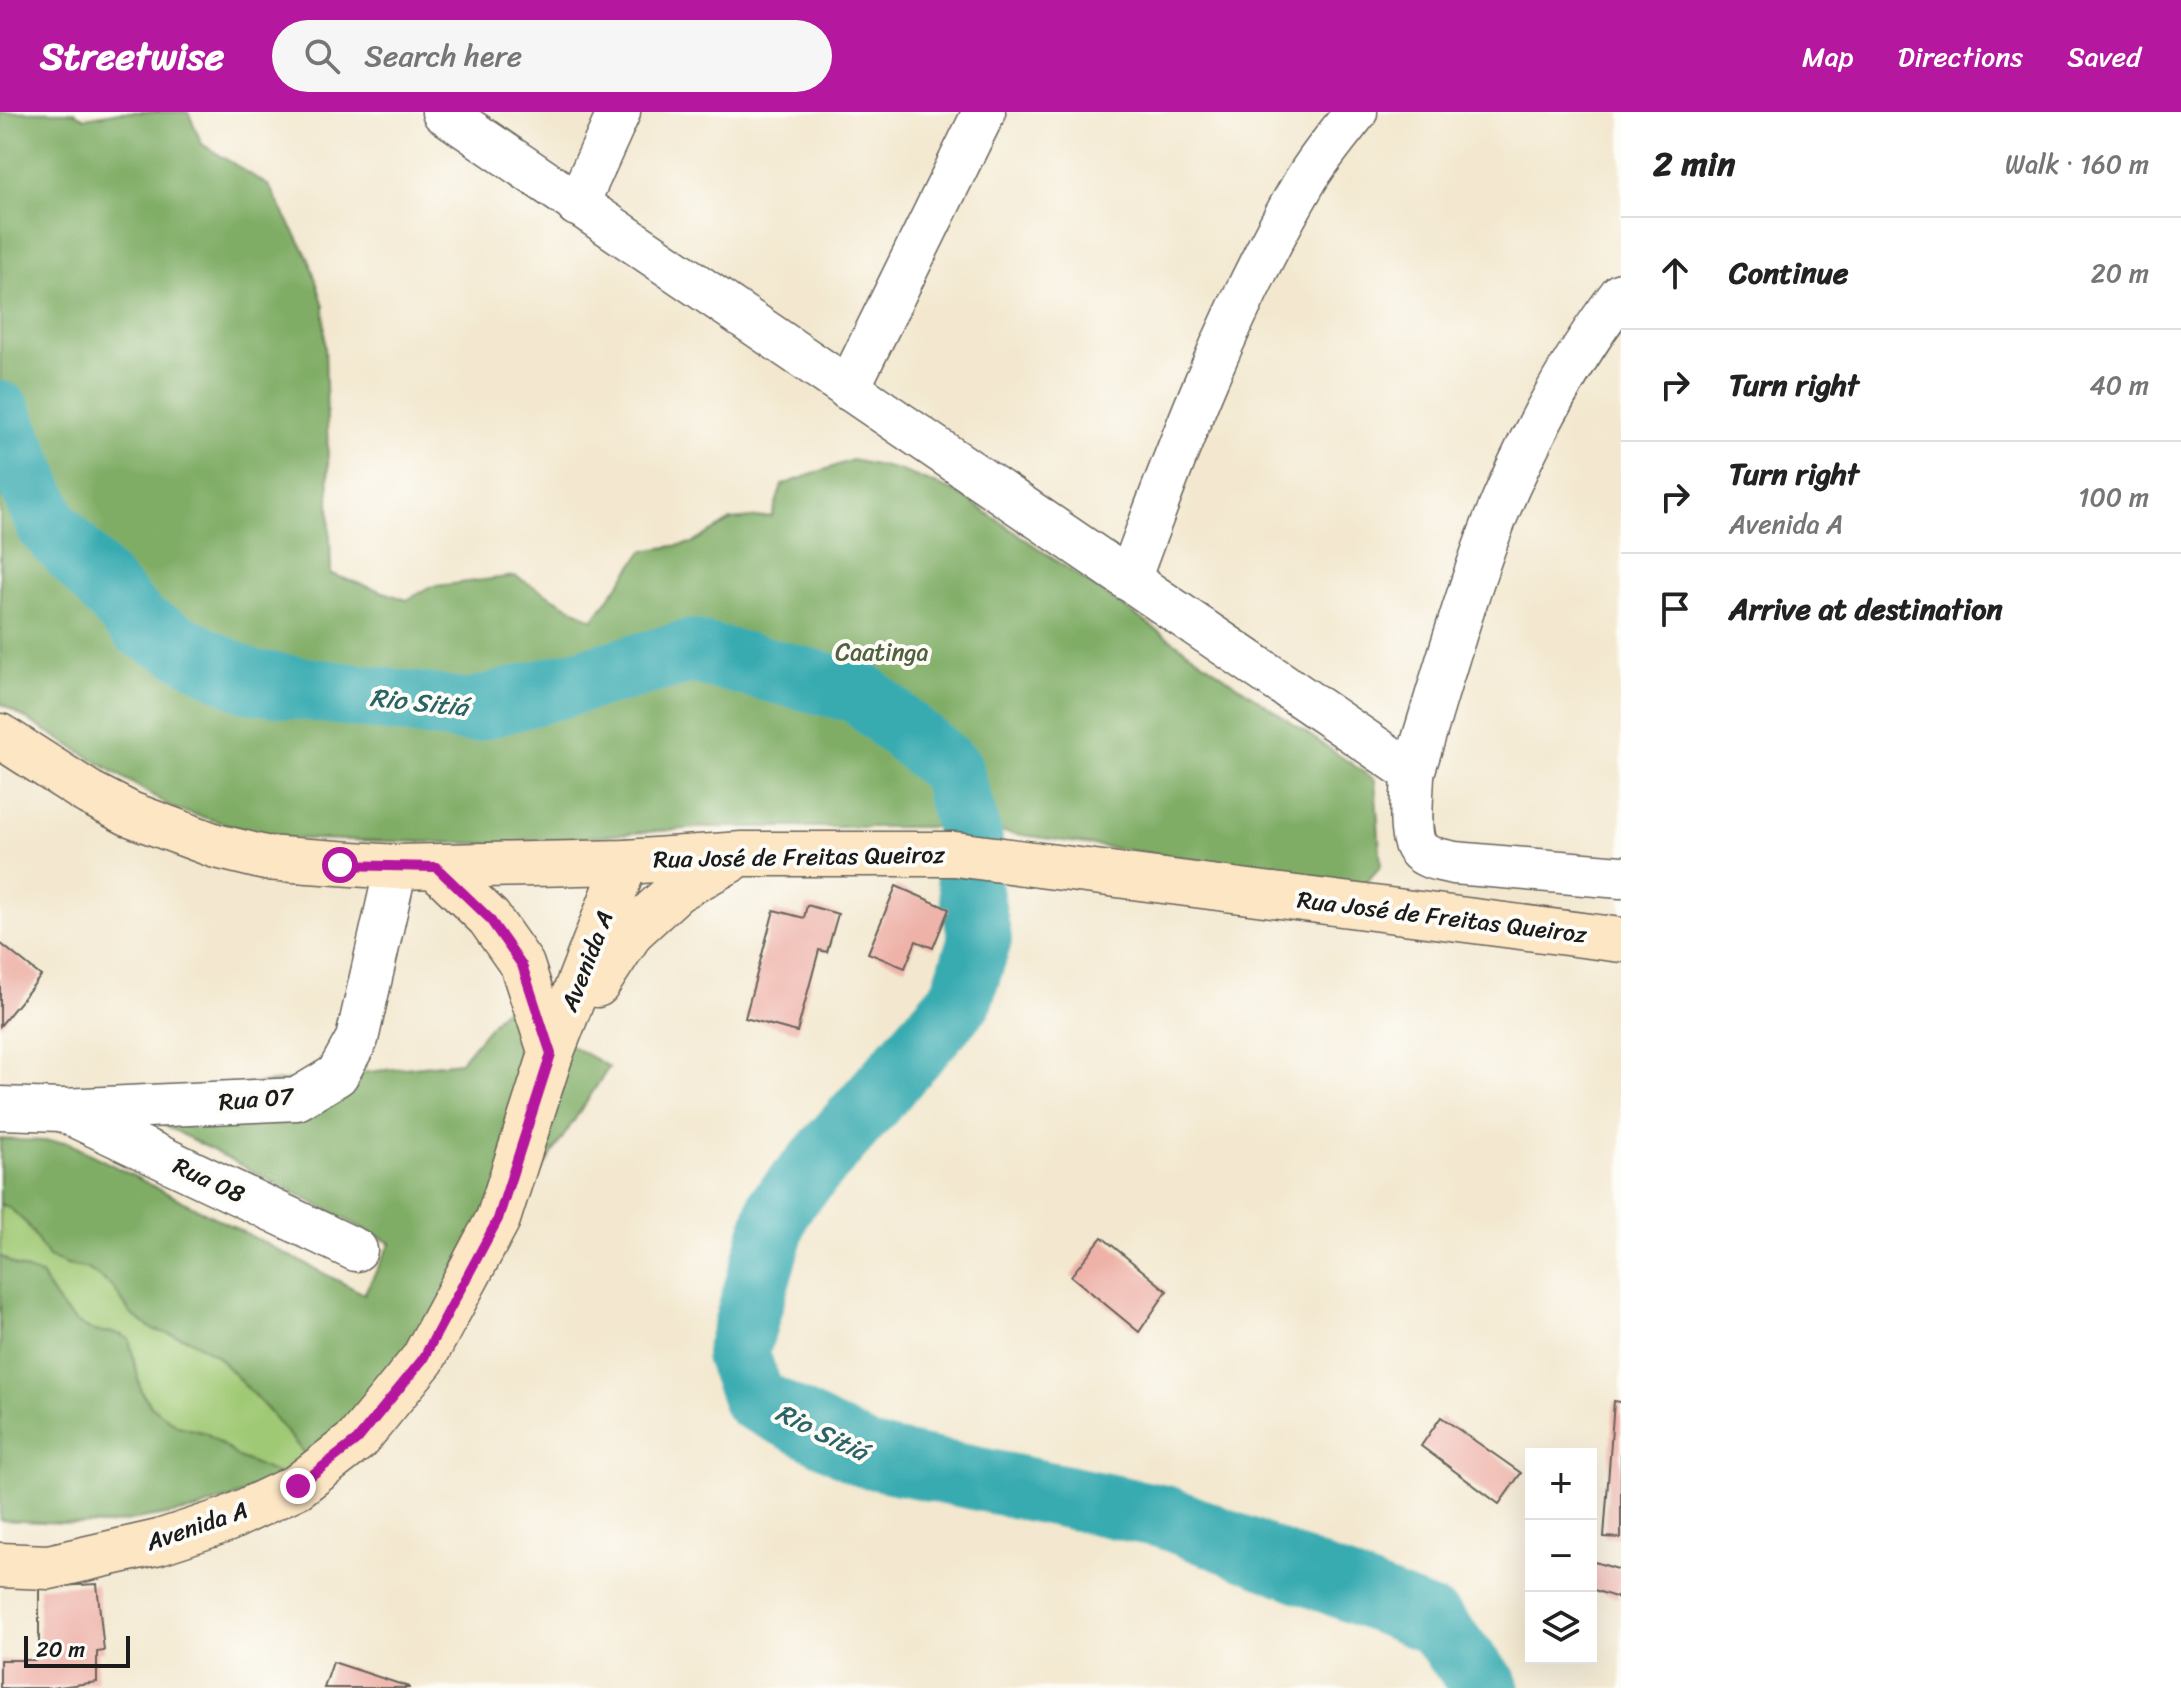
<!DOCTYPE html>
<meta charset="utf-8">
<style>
:root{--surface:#fff;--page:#f6f6f6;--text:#222;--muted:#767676;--line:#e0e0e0;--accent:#b5179e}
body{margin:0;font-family:Sriracha,sans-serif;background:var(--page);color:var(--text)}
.controls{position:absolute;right:24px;bottom:24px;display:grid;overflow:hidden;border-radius:0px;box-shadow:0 8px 32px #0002}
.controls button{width:72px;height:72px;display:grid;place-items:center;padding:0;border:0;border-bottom:2px solid var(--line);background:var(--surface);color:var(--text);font:40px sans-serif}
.scale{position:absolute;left:24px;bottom:20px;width:106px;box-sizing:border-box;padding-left:8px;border:4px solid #1c1c1c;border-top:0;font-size:22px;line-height:28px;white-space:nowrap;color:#1c1c1c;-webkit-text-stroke:6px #fdfcf7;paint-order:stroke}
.stop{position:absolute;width:24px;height:24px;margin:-18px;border:6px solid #b5179e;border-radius:50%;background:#fff}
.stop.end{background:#b5179e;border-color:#fff;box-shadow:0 2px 8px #0008}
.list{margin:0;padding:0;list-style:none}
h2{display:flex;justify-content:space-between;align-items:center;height:104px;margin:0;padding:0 32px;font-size:34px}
h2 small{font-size:26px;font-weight:400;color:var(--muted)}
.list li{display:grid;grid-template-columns:52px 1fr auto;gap:24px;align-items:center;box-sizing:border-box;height:112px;padding:0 32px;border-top:2px solid var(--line)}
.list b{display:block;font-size:30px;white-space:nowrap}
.list p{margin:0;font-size:26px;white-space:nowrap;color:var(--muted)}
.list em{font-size:26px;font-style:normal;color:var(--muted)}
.icon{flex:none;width:44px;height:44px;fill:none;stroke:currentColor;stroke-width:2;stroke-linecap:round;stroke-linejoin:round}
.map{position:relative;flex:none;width:1621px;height:1576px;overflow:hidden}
header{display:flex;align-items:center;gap:48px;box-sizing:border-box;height:112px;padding:0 40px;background:var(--accent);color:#fff}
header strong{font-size:38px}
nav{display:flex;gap:44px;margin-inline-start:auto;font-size:28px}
.search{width:560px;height:72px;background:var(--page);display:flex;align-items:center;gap:20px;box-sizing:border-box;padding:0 28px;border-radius:44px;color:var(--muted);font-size:30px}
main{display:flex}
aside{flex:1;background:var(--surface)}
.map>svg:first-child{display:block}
.green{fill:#a0c975;stroke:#5e7248;stroke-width:2}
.forest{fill:#80ad66;stroke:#4e6441;stroke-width:2}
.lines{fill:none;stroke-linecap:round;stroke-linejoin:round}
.river{stroke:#39abb1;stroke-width:64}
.building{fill:#eeb2a9}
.street-casing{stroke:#67635b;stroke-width:45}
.secondary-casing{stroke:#67635b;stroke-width:47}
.street{stroke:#fff;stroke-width:42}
.secondary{stroke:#fce6c4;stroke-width:44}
.route{stroke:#b5179e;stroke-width:10}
.labels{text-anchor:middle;stroke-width:8;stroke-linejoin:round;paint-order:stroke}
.park-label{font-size:24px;fill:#516140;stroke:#fdfcf7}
.street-label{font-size:24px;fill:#1c1c1c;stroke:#fdfcf7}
.water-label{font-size:26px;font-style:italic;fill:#2a6466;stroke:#fdfcf7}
</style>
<header>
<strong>Streetwise</strong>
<div class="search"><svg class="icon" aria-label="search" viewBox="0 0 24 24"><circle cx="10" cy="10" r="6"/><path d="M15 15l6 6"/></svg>Search here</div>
<nav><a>Map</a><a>Directions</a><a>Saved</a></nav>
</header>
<main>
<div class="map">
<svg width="1621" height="1576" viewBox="0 0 1621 1576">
<rect width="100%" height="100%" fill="#fdfcf7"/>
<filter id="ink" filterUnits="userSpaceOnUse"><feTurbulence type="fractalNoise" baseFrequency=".0125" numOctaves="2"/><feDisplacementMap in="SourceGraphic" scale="16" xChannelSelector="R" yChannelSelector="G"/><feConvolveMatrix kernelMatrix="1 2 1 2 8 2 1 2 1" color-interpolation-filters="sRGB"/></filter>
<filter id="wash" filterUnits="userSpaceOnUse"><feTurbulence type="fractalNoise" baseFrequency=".006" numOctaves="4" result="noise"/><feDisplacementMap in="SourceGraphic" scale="32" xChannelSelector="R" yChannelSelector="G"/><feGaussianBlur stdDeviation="1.8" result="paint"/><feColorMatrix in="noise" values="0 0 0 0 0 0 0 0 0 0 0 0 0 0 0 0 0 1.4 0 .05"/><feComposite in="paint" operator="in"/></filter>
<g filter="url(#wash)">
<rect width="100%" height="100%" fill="#f3e8cf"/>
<path class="green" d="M0 1092 10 1096 27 1112 48 1145 67 1153 88 1157 112 1174 131 1202 154 1218 189 1227 216 1243 268 1298 315 1354 288 1366 238 1345 206 1321 178 1314 154 1298 141 1279 129 1227C115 1219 113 1221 99 1220 73 1217 52 1184 41 1163L16 1154 0 1144Z"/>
<g class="forest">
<polygon points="0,0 73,0 85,6 120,0 188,0 202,32 269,74 309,147 324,194 331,462 407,488 429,475 515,464 593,508 643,439 692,431 731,408 772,404 782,373 852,348 899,358 958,381 1375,668 1381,754 1365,772 966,715 710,715 495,732 274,726 175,697 0,591"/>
<polygon points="505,896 609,955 392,1286 315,1354 268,1298 216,1243 189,1227 154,1218 131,1202 112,1174 88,1157 67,1153 48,1145 27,1112 10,1096 0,1092 0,1027 67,1030 364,1182 391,1131 114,987 460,950"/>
<path d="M0 1144 16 1154 41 1163C52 1184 73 1217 99 1220 113 1221 115 1219 129 1227L141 1279 150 1293 178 1314 206 1321 238 1345 288 1366 196 1398 105 1413 0 1408Z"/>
</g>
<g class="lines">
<g class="river">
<polyline points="0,301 48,413 141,514 247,569 470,599 691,539 859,580 951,657 971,728"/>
<polyline points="968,764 980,827 961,887 779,1095 737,1242 754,1287 866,1344 1165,1405 1433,1511 1488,1576"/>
</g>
</g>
<g id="blocks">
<g class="building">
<polygon points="896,774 949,797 933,836 916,829 905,856 868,841"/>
<polygon points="807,793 838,802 827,840 819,838 797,920 745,906 774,798 804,806"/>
<polygon points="0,831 41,864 0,914"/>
<polygon points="1102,1125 1167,1179 1139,1220 1071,1164"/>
<polygon points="1614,1289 1621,1290 1621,1426 1604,1425"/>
<polygon points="1441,1305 1521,1361 1499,1392 1421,1334"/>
<polygon points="1591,1449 1621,1458 1618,1486 1591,1477"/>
<polygon points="97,1472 104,1539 97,1540 97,1570 51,1576 0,1576 0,1548 36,1548 39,1543 39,1475"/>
<polygon points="333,1550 409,1575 409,1576 324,1576"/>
</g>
</g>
</g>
<g filter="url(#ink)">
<use href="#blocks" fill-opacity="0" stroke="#67635b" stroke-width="2"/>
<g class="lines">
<defs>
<g id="street">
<path d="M443 0 1413 661C1413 679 1407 724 1418 737 1426 747 1443 748 1454 751L1621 765"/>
<polyline points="577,93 619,0"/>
<polyline points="848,277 984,0"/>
<path d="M1129 468C1179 331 1231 195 1305 69 1320 44 1339 22 1356 0"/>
<path d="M1413 661C1437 584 1459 504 1487 428 1516 349 1569 249 1621 182"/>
<polyline points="0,996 62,998 297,987 337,963 357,927 396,755"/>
<polyline points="66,1000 356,1138"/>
</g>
<g id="secondary">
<polyline points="0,624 89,681 130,702 216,734 265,746 396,755 626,750 742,742 955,742 1621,828"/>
<polyline points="436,755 489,806 522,853 551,942"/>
<polyline points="597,873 632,819 677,778 731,748"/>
<polyline points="0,1453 49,1455 159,1430 226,1408 298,1374 357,1328 423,1247 498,1107 551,942 626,750"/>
</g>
</defs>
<use href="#street" class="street-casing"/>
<use href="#secondary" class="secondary-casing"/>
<use href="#street" class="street"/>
<use href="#secondary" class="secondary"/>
</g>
</g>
<g class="lines" filter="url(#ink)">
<polyline class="route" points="298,1374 357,1328 423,1247 498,1107 551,942 522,853 489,806 436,755 340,753"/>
</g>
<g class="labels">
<g class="park-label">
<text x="882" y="548">Caatinga</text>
</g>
<g class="street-label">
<text transform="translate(799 745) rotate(-1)" y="8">Rua José de Freitas Queiroz</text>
<text transform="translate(1442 805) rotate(7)" y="8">Rua José de Freitas Queiroz</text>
<text transform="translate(587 849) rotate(-69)" y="8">Avenida A</text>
<text transform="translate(256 987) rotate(-5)" y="8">Rua 07</text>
<text transform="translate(209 1068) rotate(25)" y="8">Rua 08</text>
<text transform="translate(197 1414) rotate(-19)" y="8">Avenida A</text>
</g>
<g class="water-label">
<text transform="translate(419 590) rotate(6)" y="9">Rio Sitiá</text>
<text transform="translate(822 1320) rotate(26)" y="9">Rio Sitiá</text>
</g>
</g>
</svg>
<div class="controls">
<button>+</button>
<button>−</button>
<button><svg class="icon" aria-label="layers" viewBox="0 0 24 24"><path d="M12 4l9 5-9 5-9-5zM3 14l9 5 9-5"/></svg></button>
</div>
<div class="scale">20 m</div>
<div class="stop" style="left:340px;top:753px"></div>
<div class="stop end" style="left:298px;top:1374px"></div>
</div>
<aside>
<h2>2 min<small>Walk · 160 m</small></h2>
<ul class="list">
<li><svg class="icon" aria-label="ahead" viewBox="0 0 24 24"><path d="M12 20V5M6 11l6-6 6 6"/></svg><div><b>Continue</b></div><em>20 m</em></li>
<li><svg class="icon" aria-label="right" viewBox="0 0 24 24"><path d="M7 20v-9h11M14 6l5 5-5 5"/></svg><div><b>Turn right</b></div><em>40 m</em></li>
<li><svg class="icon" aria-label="right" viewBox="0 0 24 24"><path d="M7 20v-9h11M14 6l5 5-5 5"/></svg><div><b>Turn right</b><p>Avenida A</p></div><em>100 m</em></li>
<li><svg class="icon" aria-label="arrive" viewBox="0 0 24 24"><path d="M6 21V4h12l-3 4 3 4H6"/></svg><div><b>Arrive at destination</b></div></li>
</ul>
</aside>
</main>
